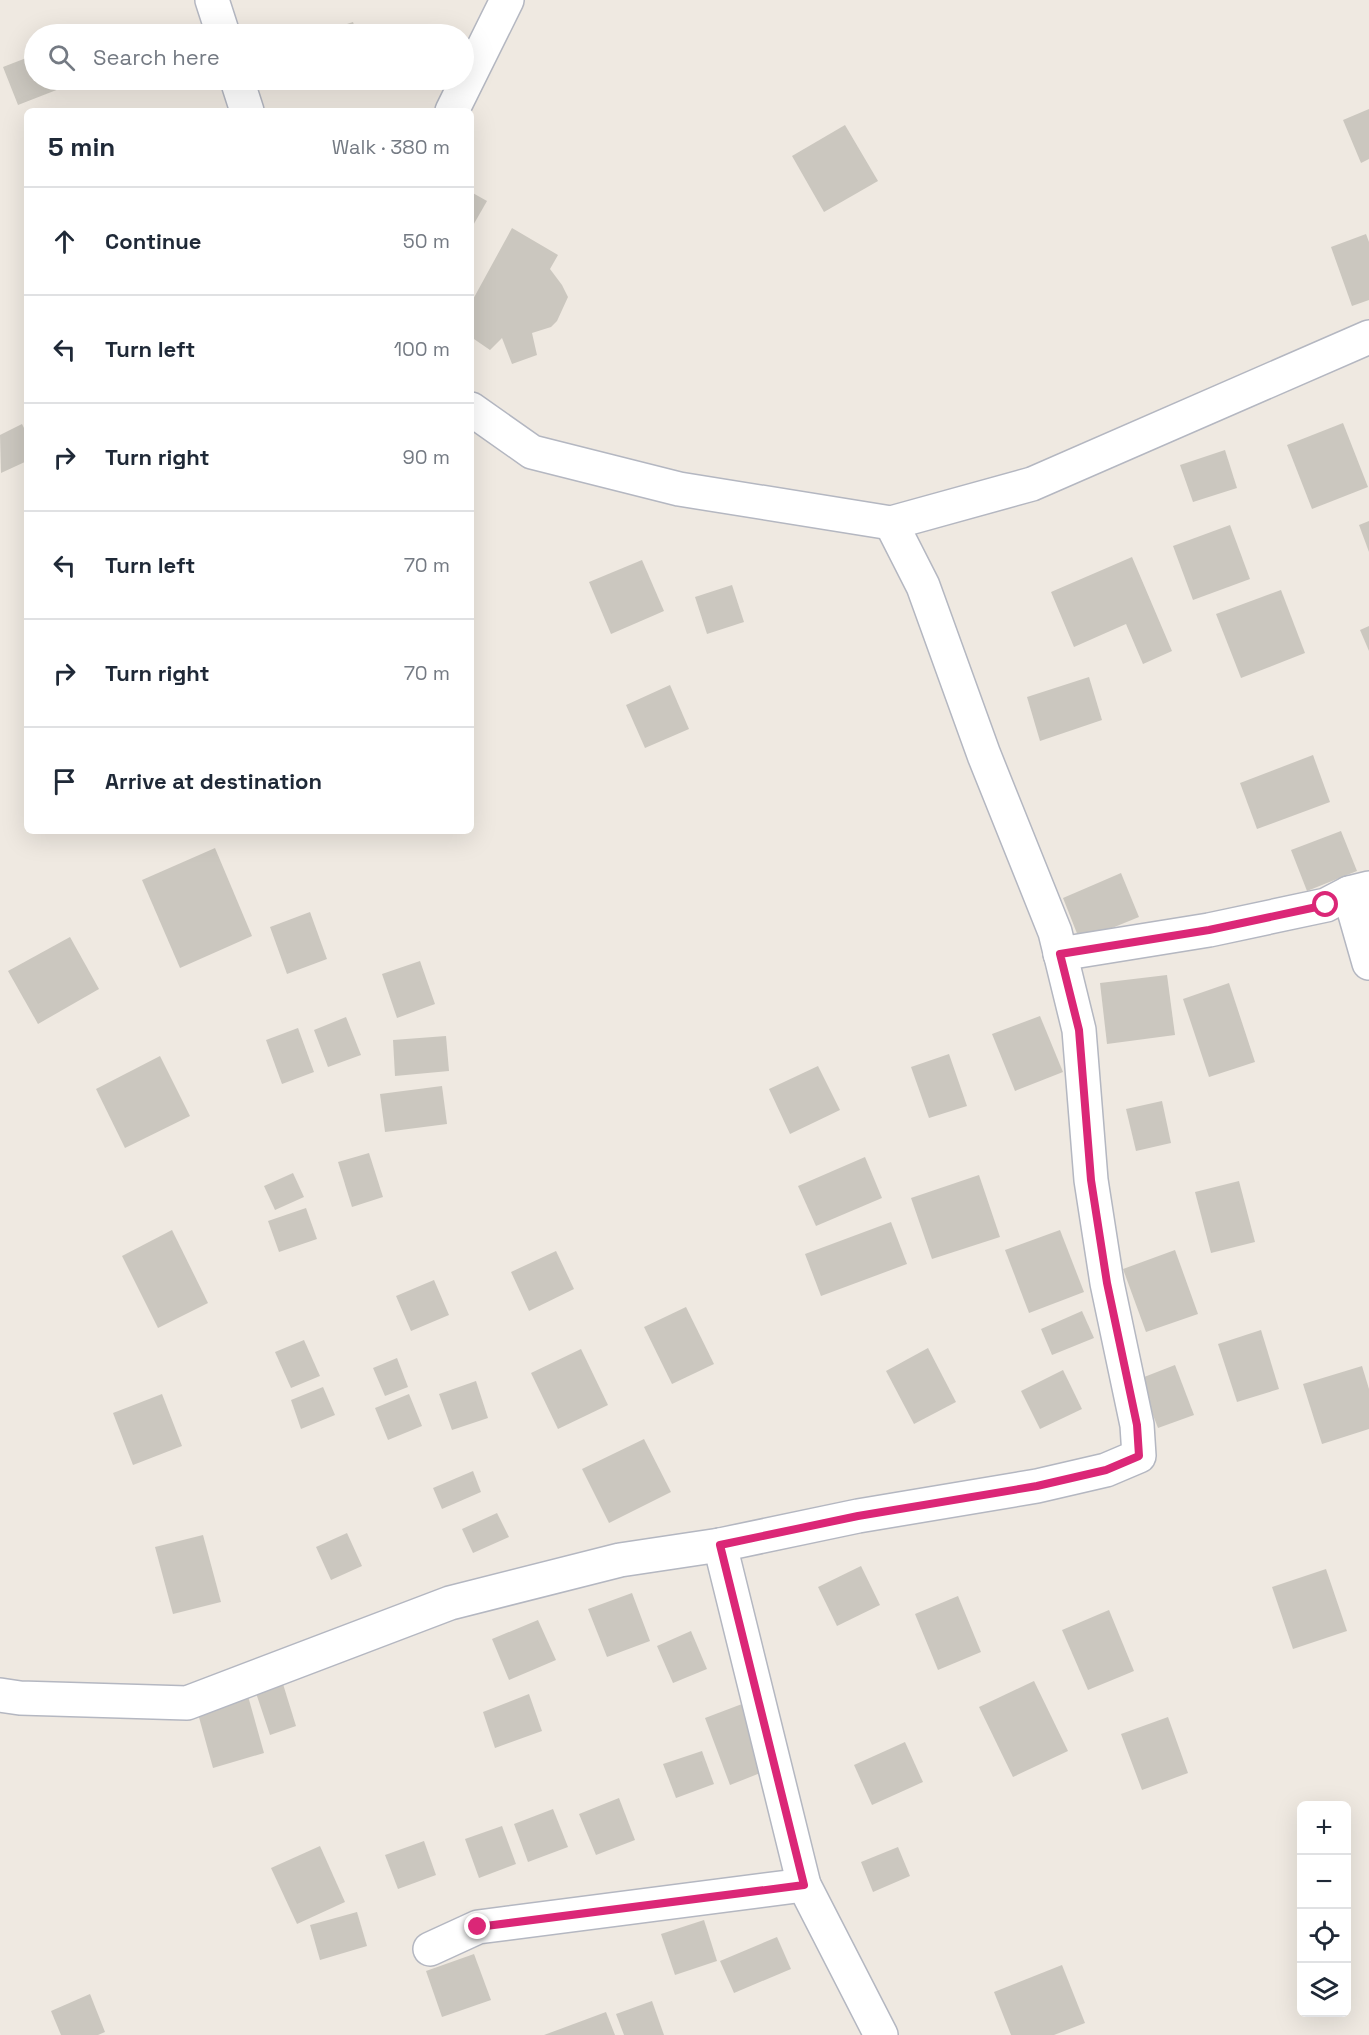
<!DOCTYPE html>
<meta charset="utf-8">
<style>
:root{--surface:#fff;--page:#f6f6f7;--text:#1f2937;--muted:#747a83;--line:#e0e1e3}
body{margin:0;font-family:"Space Grotesk",sans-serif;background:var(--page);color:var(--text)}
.controls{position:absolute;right:18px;bottom:18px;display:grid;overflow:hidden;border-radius:9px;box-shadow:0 6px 24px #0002}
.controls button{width:54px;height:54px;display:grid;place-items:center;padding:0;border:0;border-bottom:2px solid var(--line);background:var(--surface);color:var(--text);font:30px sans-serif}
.stop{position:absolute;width:18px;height:18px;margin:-14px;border:4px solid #db2777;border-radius:50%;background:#fff}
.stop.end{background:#db2777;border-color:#fff;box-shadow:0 2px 6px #0008}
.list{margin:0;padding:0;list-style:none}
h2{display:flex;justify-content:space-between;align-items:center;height:78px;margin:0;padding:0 24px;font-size:26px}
h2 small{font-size:20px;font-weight:400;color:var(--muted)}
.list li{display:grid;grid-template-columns:39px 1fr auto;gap:18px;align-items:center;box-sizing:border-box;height:108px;padding:0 24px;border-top:2px solid var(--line)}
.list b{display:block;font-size:22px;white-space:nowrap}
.list em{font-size:20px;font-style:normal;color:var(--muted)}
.icon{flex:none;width:33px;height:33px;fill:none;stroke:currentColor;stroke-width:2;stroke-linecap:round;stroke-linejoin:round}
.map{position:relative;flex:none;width:1369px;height:2035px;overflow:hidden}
.search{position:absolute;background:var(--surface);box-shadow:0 6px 24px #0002;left:24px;top:24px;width:450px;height:66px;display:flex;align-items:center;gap:15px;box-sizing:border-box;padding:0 21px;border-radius:33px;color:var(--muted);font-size:22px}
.panel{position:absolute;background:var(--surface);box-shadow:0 6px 24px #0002;left:24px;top:108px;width:450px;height:726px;border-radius:9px}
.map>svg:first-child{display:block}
.building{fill:#cbc7bf}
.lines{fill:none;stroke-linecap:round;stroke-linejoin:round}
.minor-casing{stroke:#b4b7c1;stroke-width:36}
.minor{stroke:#fff;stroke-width:33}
.route{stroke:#db2777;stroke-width:8}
</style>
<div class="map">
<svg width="1369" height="2035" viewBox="0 0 1369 2035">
<rect width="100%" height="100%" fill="#efe9e1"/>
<g class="building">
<polygon points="353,22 357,34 317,34"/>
<polygon points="34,55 34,80 76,80 77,82 18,105 3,67"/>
<polygon points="1369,109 1369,159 1361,163 1343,120"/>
<polygon points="845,125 878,181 824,212 792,156"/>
<polygon points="471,192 487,201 471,229"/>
<polygon points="512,228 558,255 550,269 562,285 568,297 557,321 551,327 532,333 537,355 512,364 502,338 490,350 471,337 471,303"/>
<polygon points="1366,234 1369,242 1369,300 1352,306 1331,247"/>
<polygon points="1343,423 1368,487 1312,509 1287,445"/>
<polygon points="22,424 27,434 27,461 1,473 0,435"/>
<polygon points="1225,450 1237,488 1193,502 1180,465"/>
<polygon points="1369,521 1369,552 1359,525"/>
<polygon points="1230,525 1250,579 1193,600 1173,546"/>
<polygon points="1132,557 1172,651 1143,664 1126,624 1074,647 1051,592"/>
<polygon points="642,560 664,611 611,634 589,582"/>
<polygon points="732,585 744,622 707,634 695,597"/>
<polygon points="1281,590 1305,653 1241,678 1216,614"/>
<polygon points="1369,626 1369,651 1360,630"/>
<polygon points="1089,677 1102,720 1040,741 1027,697"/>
<polygon points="670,685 689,729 645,748 626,705"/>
<polygon points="1313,755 1330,802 1257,829 1240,783"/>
<polygon points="1341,831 1357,871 1307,891 1291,850"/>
<polygon points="215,848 252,936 180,968 142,880"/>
<polygon points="1121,873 1139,917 1080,941 1063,898"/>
<polygon points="310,912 327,959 287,974 270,927"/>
<polygon points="70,937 99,989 38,1024 8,971"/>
<polygon points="420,961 435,1004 397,1018 382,974"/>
<polygon points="1167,975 1175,1035 1107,1044 1100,983"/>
<polygon points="1229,983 1255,1062 1209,1077 1183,999"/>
<polygon points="1040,1016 1063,1072 1015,1091 992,1034"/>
<polygon points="346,1017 361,1055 328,1067 314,1030"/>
<polygon points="298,1028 314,1072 282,1084 266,1040"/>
<polygon points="446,1036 449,1071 395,1076 393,1040"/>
<polygon points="949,1054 967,1106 929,1118 911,1067"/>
<polygon points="160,1056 190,1116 125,1148 96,1089"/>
<polygon points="818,1066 840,1110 790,1134 769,1089"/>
<polygon points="442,1086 447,1124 385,1132 380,1094"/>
<polygon points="1162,1101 1171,1143 1136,1151 1126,1109"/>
<polygon points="369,1153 383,1197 352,1207 338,1162"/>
<polygon points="865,1157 882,1198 816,1226 798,1186"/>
<polygon points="293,1173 304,1197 275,1210 264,1186"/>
<polygon points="979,1175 1000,1237 932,1259 911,1198"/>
<polygon points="1239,1181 1255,1242 1211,1253 1195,1192"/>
<polygon points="306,1208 317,1239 279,1252 268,1221"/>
<polygon points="891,1222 907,1264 821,1296 805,1254"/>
<polygon points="172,1230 208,1303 158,1328 122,1256"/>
<polygon points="1060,1230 1084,1292 1029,1313 1005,1250"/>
<polygon points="1175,1250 1198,1314 1146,1332 1123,1269"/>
<polygon points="556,1251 574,1289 529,1311 511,1272"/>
<polygon points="434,1280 449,1315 411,1331 396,1296"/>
<polygon points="686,1307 714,1364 672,1384 644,1327"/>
<polygon points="1082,1311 1094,1338 1052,1355 1041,1329"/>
<polygon points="1261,1330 1279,1389 1237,1402 1218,1344"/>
<polygon points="304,1340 320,1376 291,1388 275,1352"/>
<polygon points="928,1348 956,1402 914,1424 886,1371"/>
<polygon points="581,1349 608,1405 558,1429 531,1373"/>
<polygon points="397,1358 408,1387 385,1396 373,1368"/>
<polygon points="1175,1365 1194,1415 1158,1428 1139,1379"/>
<polygon points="1362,1366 1369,1389 1369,1429 1322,1444 1303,1384"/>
<polygon points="1063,1370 1082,1409 1040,1429 1021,1391"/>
<polygon points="476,1381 488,1418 452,1430 439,1394"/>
<polygon points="323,1387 335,1415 301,1429 291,1400"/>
<polygon points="162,1394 182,1446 133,1465 113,1413"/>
<polygon points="409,1394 422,1426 388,1440 375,1408"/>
<polygon points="644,1439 671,1492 609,1523 582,1469"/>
<polygon points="473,1471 481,1492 442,1509 433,1488"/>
<polygon points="497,1513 509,1537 473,1553 462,1529"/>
<polygon points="347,1533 362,1566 331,1580 316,1547"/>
<polygon points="203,1535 221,1602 173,1614 155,1547"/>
<polygon points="861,1566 880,1605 837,1626 818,1587"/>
<polygon points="1326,1569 1347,1631 1293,1649 1272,1587"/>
<polygon points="632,1593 650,1641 607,1657 588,1609"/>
<polygon points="958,1596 981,1652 938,1670 915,1614"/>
<polygon points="1109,1610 1134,1671 1088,1690 1062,1630"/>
<polygon points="538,1620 556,1660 509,1680 492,1639"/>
<polygon points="691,1631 707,1669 673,1683 657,1646"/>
<polygon points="1034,1681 1068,1751 1013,1777 979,1707"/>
<polygon points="283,1684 296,1726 270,1735 256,1693"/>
<polygon points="529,1694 542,1731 495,1748 483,1712"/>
<polygon points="248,1696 264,1753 213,1768 197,1710"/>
<polygon points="742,1704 768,1770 730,1785 705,1718"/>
<polygon points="1168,1717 1188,1773 1142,1790 1121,1734"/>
<polygon points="905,1742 923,1782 872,1805 854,1765"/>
<polygon points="702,1751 714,1784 676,1798 663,1764"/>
<polygon points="619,1798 635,1840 596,1855 579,1814"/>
<polygon points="553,1809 568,1847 528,1862 514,1824"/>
<polygon points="502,1826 516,1864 479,1878 465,1839"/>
<polygon points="424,1841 436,1875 398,1889 385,1855"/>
<polygon points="320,1846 345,1902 297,1924 271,1868"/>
<polygon points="898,1847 910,1876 873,1892 861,1862"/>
<polygon points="357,1912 367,1946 320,1960 310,1925"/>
<polygon points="704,1920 717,1961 675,1975 661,1934"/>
<polygon points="777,1937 791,1969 734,1993 720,1961"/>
<polygon points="474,1954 491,2000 442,2017 426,1971"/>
<polygon points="1062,1965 1085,2023 1054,2035 1011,2035 994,1992"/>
<polygon points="90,1994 105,2032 98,2035 61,2035 51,2011"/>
<polygon points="652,2001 664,2035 624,2035 616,2014"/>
<polygon points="606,2012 615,2035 544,2035"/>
</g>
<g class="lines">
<defs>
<g id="minor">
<polyline points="212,0 223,34"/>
<polyline points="237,80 247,111"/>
<polyline points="452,111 507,0"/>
<polyline points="471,409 532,452 679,489 891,523 1032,484 1369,337"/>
<polyline points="1349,893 1369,963"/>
<polyline points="1060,954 1209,930 1326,905 1349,893 1369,888"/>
<polyline points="720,1545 804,1885 881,2035"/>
<polyline points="0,1695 20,1698 187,1703 450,1603 620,1560 720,1545 858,1516 1037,1486 1106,1470 1139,1456 1137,1425 1107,1283 1091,1180 1079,1030 1055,932 984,755 923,586 891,523"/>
<polyline points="430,1949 478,1927 804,1885"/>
</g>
</defs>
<use href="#minor" class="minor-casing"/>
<use href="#minor" class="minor"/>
</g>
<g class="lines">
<polyline class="route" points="478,1927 804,1885 720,1545 858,1516 1037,1486 1106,1470 1139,1456 1137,1425 1107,1283 1091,1180 1079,1030 1060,954 1209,930 1326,905"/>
</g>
</svg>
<div class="controls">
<button>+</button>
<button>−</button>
<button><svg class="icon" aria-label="locate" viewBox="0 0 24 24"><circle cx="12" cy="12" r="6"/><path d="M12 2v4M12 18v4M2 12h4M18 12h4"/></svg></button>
<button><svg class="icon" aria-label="layers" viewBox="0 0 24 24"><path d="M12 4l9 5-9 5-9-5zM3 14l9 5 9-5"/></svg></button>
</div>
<div class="stop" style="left:1326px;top:905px"></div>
<div class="stop end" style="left:478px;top:1927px"></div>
<div class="search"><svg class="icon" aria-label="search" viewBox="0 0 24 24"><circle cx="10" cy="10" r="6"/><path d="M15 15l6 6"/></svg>Search here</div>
<section class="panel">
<h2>5 min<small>Walk · 380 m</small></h2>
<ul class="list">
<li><svg class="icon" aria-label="ahead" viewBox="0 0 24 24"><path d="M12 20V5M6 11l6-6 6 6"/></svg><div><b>Continue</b></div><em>50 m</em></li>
<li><svg class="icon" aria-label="left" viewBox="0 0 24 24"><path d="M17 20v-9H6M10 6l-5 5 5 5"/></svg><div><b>Turn left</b></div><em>100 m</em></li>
<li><svg class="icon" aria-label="right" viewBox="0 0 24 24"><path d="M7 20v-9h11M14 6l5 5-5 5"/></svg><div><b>Turn right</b></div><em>90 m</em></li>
<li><svg class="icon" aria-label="left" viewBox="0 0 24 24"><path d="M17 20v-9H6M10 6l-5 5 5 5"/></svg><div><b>Turn left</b></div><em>70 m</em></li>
<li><svg class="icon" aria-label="right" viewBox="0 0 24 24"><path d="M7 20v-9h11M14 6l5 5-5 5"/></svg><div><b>Turn right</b></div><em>70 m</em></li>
<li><svg class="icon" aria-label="arrive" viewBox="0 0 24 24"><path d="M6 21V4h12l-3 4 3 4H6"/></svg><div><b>Arrive at destination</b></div></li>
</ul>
</section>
</div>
